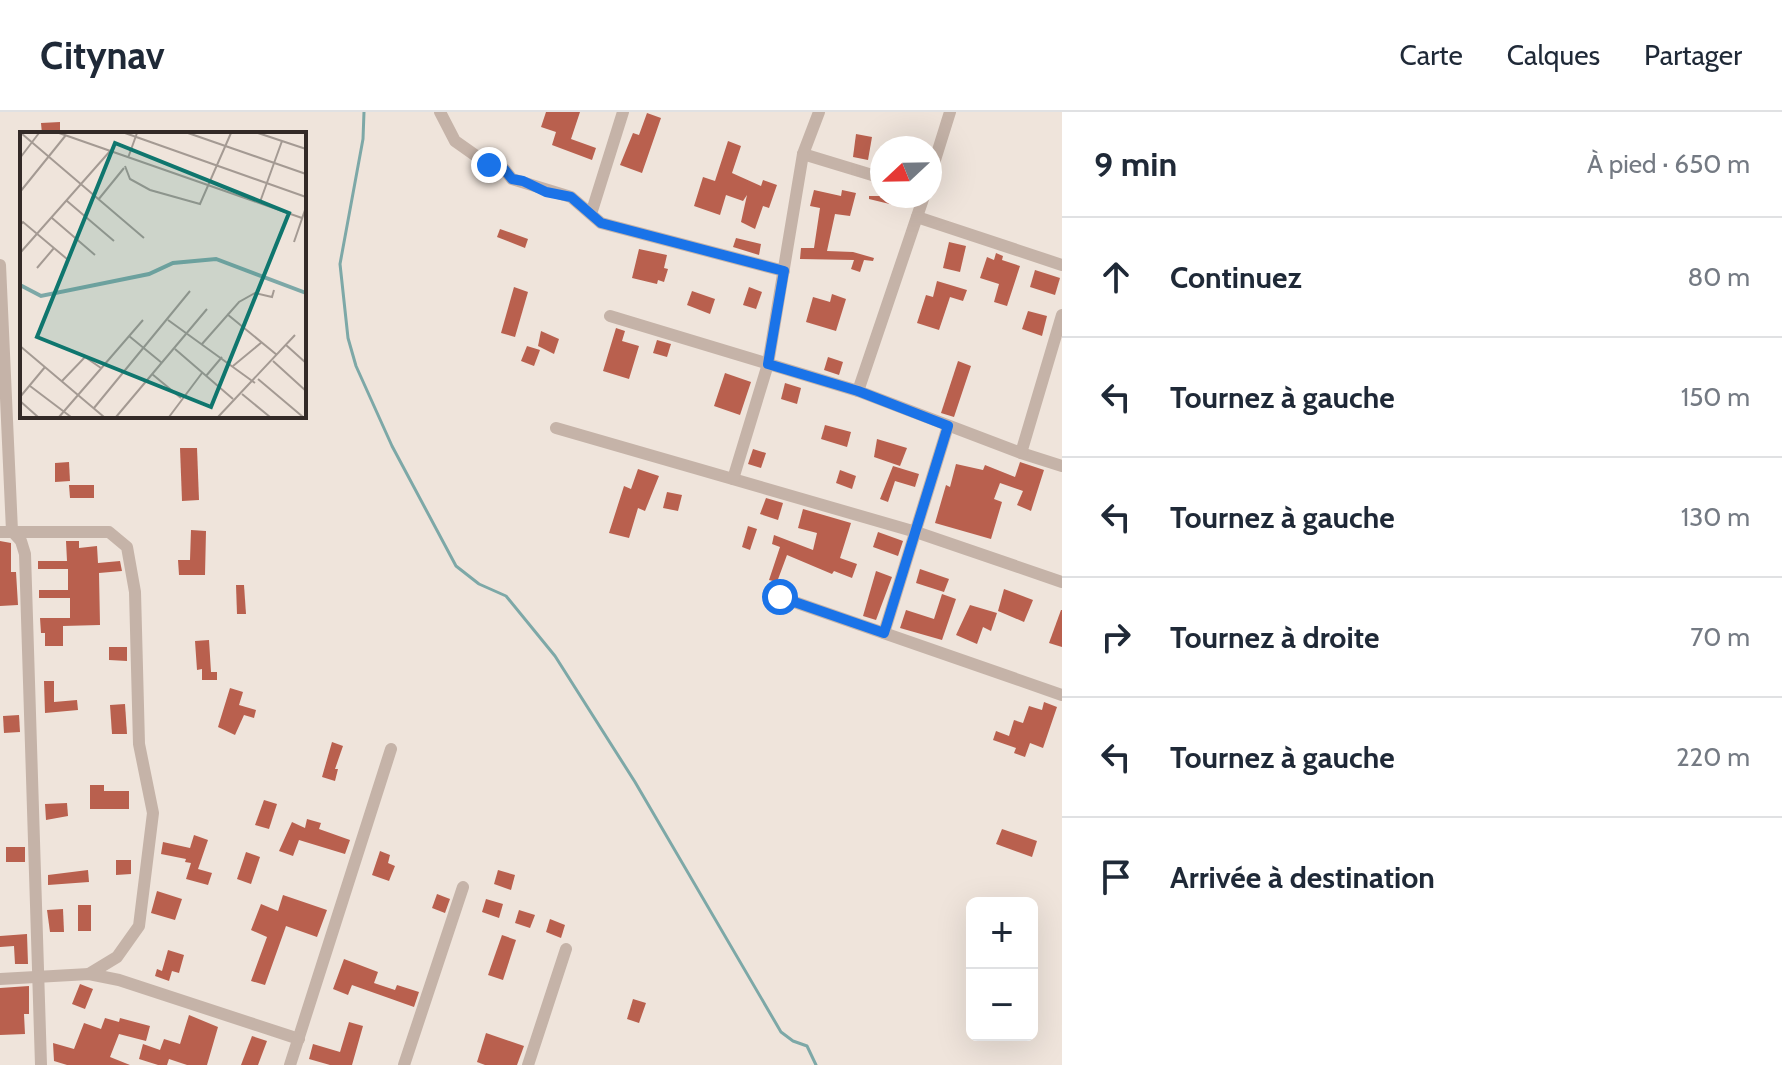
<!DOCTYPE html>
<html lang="fr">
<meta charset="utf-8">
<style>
:root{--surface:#fff;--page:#f6f6f7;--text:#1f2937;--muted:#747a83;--line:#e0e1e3}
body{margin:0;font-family:Cabin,sans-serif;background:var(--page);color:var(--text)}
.controls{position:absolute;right:24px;bottom:24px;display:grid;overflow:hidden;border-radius:12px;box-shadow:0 8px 32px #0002}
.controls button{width:72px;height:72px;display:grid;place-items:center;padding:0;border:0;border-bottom:2px solid var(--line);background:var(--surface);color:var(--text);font:40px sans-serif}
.compass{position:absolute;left:870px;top:24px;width:72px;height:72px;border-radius:50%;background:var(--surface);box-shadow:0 8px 32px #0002;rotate:248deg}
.stop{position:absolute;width:24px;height:24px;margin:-18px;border:6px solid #1a73e8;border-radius:50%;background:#fff}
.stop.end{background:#1a73e8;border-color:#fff;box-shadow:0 2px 8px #0008}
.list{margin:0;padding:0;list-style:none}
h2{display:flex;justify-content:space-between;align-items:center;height:104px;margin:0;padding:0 32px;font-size:34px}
h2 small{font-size:26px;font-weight:400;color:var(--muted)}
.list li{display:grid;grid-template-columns:52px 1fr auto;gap:24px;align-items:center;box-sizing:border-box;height:120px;padding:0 32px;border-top:2px solid var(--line)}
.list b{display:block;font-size:30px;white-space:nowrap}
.list em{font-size:26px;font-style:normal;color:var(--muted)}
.icon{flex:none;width:44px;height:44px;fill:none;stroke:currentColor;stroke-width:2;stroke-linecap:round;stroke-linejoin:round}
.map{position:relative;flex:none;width:1062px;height:953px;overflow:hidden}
header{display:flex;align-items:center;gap:48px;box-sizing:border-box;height:112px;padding:0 40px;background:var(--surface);border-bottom:2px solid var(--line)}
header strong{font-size:38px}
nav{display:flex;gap:44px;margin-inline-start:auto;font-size:28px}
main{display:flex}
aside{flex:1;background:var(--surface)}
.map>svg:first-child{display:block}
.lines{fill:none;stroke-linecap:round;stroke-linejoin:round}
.stream{stroke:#7da8a7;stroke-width:3}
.building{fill:#b9604e}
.minor{stroke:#c5b3a8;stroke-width:12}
.route{stroke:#1a73e8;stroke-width:10}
.inset-river{fill:none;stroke:#7da8a7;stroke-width:4}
.inset-road{fill:none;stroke:#a49a93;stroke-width:2}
.view{fill:#0f766e;fill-opacity:0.15;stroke:#0f766e;stroke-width:4}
.inset-edge{fill:none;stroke:#332a27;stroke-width:4}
</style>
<header>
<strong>Citynav</strong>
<nav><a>Carte</a><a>Calques</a><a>Partager</a></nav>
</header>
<main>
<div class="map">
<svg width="1062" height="953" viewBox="0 0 1062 953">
<rect width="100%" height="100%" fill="#efe4db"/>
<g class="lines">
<polyline class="stream" points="364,0 363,27 340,152 348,226 356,254 392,334 456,454 479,472 506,484 555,544 635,670 781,920 793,929 807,934 816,953"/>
</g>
<g class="building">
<polygon points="546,0 580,0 571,27 596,36 592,48 552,33 556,20 541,15"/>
<polygon points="647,1 661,6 642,61 620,53 633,21 639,23"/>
<polygon points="60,10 60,22 42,22 41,11"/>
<polygon points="856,22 872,25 868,48 853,45"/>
<polygon points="728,29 741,34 732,61 761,74 763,68 777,73 769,96 763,94 755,117 741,110 747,83 743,89 726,83 720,103 694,94 703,65 715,69"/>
<polygon points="814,78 841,84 842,78 856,81 850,104 835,102 827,139 853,140 874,146 873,149 864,148 860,160 851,157 854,148 800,147 801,136 814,136 820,96 810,94"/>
<polygon points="869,84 904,84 902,95 869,87"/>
<polygon points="500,117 528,127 525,136 497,125"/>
<polygon points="736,126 761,132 759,143 733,135"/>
<polygon points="949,130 966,134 960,160 943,156"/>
<polygon points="639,137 667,143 664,156 668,157 664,170 658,168 657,172 632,166"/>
<polygon points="996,141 1003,144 1002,148 1020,154 1007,194 994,190 999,172 980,166 987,145 994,148"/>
<polygon points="1035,158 1060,166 1055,183 1030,175"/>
<polygon points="937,169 967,178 963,189 950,185 939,218 917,211 926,183 933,185"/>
<polygon points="514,175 528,180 515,225 501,221"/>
<polygon points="749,175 762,180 756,197 743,193"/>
<polygon points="692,179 715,187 710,202 687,193"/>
<polygon points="832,182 846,187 836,219 806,210 813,185 830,190"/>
<polygon points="1028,199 1047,204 1042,224 1022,217"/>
<polygon points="616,216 625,219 622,229 639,234 629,267 603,259"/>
<polygon points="541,219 559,227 554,242 538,234"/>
<polygon points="657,228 671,232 667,245 653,241"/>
<polygon points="527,234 540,238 534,254 521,249"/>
<polygon points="828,245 843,250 839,263 824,258"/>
<polygon points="958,249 971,254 954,305 941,301"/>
<polygon points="725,261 751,270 740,303 714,294"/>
<polygon points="785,271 801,276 797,292 781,287"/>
<polygon points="825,313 851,320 847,335 821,327"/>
<polygon points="877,327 907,336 900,354 874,345"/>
<polygon points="180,336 197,336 199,388 182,389"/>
<polygon points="753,337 766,341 761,356 748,352"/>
<polygon points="69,350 70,369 55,370 55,351"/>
<polygon points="1020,350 1044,358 1031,399 1017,393 1023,379 1000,371 994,387 1002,390 991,427 935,411 946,373 950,375 956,352 983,358 985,353 1015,365"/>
<polygon points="893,354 919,362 915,375 895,369 888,390 880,387"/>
<polygon points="638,357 659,364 645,399 638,396 629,426 609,421 624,374 631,377"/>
<polygon points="840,358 856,364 852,377 836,371"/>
<polygon points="69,373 94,373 94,386 70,386"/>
<polygon points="667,380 682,383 678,399 663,396"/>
<polygon points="766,386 783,391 778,408 760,402"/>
<polygon points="803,397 851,411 840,446 857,452 852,466 834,459 832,462 787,443 777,470 769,468 780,435 772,432 774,423 813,438 817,421 798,416"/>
<polygon points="748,414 757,417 750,438 742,435"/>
<polygon points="191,418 206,419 205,463 179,463 178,448 190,448"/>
<polygon points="878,420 903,429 898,444 873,435"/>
<polygon points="0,429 11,431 11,460 16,460 18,493 0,494"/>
<polygon points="66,429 79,429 79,436 97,434 98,451 120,449 122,459 99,461 100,513 63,514 63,534 45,534 45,521 41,521 40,506 70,506 70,486 39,486 39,478 68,478 68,457 38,457 38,449 67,449"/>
<polygon points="920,457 949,467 944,480 916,471"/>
<polygon points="876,459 892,465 876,508 863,504"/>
<polygon points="236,473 244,473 246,502 237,502"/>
<polygon points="1004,477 1033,488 1024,510 998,499"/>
<polygon points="942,482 956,487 942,528 900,516 906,498 934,507"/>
<polygon points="970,493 997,501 991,519 983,515 977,532 956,523"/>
<polygon points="1061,498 1062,498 1062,535 1049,531"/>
<polygon points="209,528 211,560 217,560 217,568 202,568 202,557 197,558 195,529"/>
<polygon points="109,535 127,535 127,549 109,548"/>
<polygon points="44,569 54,569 54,590 77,588 78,598 45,601"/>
<polygon points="230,576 243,580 239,593 256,598 254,606 244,603 235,623 218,615"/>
<polygon points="1044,590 1057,595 1043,636 1030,631 1025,645 1014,641 1016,636 993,628 996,619 1009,624 1014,608 1023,611 1029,594 1042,598"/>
<polygon points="125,592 127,622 112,622 110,593"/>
<polygon points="19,603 20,620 4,621 3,604"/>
<polygon points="332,630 343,634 335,657 338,657 335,669 322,665"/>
<polygon points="90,673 104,673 104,679 129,679 129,697 90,697"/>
<polygon points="264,688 277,692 269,717 255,713"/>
<polygon points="67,691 68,704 46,708 45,692"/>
<polygon points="307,707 321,711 319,717 350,728 345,742 299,728 293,744 279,739 292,710 305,716"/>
<polygon points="1002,717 1037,729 1032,745 996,732"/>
<polygon points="194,723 208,728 198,757 212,761 208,773 186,767 191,751 185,750 186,747 161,742 163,730 190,736"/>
<rect x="6" y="735" width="19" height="15"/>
<polygon points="380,739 390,743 388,751 395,754 389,769 372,763"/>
<polygon points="246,740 260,745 251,772 237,767"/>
<polygon points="116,748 131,748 131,762 116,763"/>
<polygon points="88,758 89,770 48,773 48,763"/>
<polygon points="498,758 515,763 511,778 494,772"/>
<polygon points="157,779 182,787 175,808 151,801"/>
<polygon points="437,782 450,787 445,801 432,796"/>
<polygon points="283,783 327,798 317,825 286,814 265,873 251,869 267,825 251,818 261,792 278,799"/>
<polygon points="486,787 503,792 499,806 482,800"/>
<rect x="78" y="793" width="13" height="26"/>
<polygon points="63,797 64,820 50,820 47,798"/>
<polygon points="519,798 535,803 530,816 515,811"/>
<polygon points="550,807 565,813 561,826 546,820"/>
<polygon points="27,822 28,852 15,852 14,834 0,835 0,824"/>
<polygon points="502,823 516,828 503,868 488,863"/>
<polygon points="168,838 184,843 179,861 172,859 169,869 155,864 157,857 162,859"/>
<polygon points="344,847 378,860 374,871 395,878 397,873 419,880 414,895 352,873 348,883 333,877"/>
<polygon points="80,872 93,877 85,897 72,892"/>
<polygon points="29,874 29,902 24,902 25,922 0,923 0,876"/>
<polygon points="633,887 646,891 639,911 627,907"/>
<polygon points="189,903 218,915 207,953 187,953 169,947 167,953 158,953 139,947 143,932 160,938 164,927 180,932"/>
<polygon points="105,906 119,910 120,906 150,914 146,929 119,922 110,945 130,953 67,953 54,949 53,931 74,937 84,911 101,917"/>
<polygon points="349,910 363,914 352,953 330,953 309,947 313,932 340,940"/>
<polygon points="486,921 524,934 517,953 485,953 477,950"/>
<polygon points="252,924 267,929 258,953 241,953"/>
</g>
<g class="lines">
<g class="minor">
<polyline points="440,0 455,29 489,53 504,57 512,67 571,85 601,111 784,159"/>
<polyline points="803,42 882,66"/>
<polyline points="930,64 950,0"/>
<polyline points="591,102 623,0"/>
<polyline points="917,105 1062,153"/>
<polyline points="0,153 12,419 21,429 25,442 41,953"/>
<polyline points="610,204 858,279 1021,341 1062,354"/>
<polyline points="858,279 924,84"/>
<polyline points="556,316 916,420 1062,470"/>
<polyline points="1021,341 1062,203"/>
<polyline points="733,367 768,252 803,42 819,0"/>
<polyline points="0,420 109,420 127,435 135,480 139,632 153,701 139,814 117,845 89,862"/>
<polyline points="780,485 1062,583"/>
<polyline points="884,521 948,314"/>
<polyline points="0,867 89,862 119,868 299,927"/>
<polyline points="290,953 391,637"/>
<polyline points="404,953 463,775"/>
<polyline points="528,953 566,837"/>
</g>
</g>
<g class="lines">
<polyline class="route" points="489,53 504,57 512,67 523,69 546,80 571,85 601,111 784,159 768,252 858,279 948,314 884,521 780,485"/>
</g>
<g transform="translate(20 20)">
<rect width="286" height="286" fill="#efe4db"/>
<path class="inset-river" d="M0 153 21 164 129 142 153 131 196 127 286 161"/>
<path class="inset-road" d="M1 1 124 106M39 1 282 86M105 1 286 65M168 1 286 42M238 1 286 17M0 26 19 1M108 26 117 1M105 34 110 47 130 58 180 72 211 1M0 60 46 3M78 68 104 36M47 69 94 109M240 70 262 9M32 86 75 123M0 93 3 90 47 127M274 110 286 75M0 121 91 18M17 136 34 116M207 182 257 223M148 188 235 251M109 204 142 231M182 212 219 170 235 161 252 165 254 158M266 213 286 231M0 214 84 285M155 217 213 267M253 229 286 259M213 234 242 210M132 242 161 266M186 244 202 225M238 247 283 285M42 249 65 225 81 236M10 254 51 285M222 262 250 285M0 265 25 235M0 269 18 285M74 276 170 159M39 285 123 188M96 285 187 177M149 285 182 241M198 285 275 203"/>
<path class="view" d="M95 11 269 81 191 275 17 205Z"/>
<rect width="286" height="286" class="inset-edge"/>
</g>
</svg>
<div class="controls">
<button>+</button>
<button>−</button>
</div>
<svg class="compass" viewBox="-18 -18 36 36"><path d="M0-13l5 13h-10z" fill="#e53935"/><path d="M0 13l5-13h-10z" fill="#747a83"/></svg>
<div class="stop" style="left:780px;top:485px"></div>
<div class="stop end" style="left:489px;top:53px"></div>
</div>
<aside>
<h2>9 min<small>À pied · 650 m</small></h2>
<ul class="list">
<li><svg class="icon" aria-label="ahead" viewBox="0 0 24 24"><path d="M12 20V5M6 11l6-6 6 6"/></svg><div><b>Continuez</b></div><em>80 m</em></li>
<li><svg class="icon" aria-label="left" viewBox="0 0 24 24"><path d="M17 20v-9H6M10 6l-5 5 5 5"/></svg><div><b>Tournez à gauche</b></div><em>150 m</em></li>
<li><svg class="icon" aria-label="left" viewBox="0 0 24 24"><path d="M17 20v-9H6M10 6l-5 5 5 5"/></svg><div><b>Tournez à gauche</b></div><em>130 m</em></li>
<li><svg class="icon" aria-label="right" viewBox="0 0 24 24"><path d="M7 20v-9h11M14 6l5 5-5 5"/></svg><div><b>Tournez à droite</b></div><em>70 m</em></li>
<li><svg class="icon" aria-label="left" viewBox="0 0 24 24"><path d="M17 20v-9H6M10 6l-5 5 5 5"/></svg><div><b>Tournez à gauche</b></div><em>220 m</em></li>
<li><svg class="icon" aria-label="arrive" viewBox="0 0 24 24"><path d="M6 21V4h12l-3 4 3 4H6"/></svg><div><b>Arrivée à destination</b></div></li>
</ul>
</aside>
</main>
